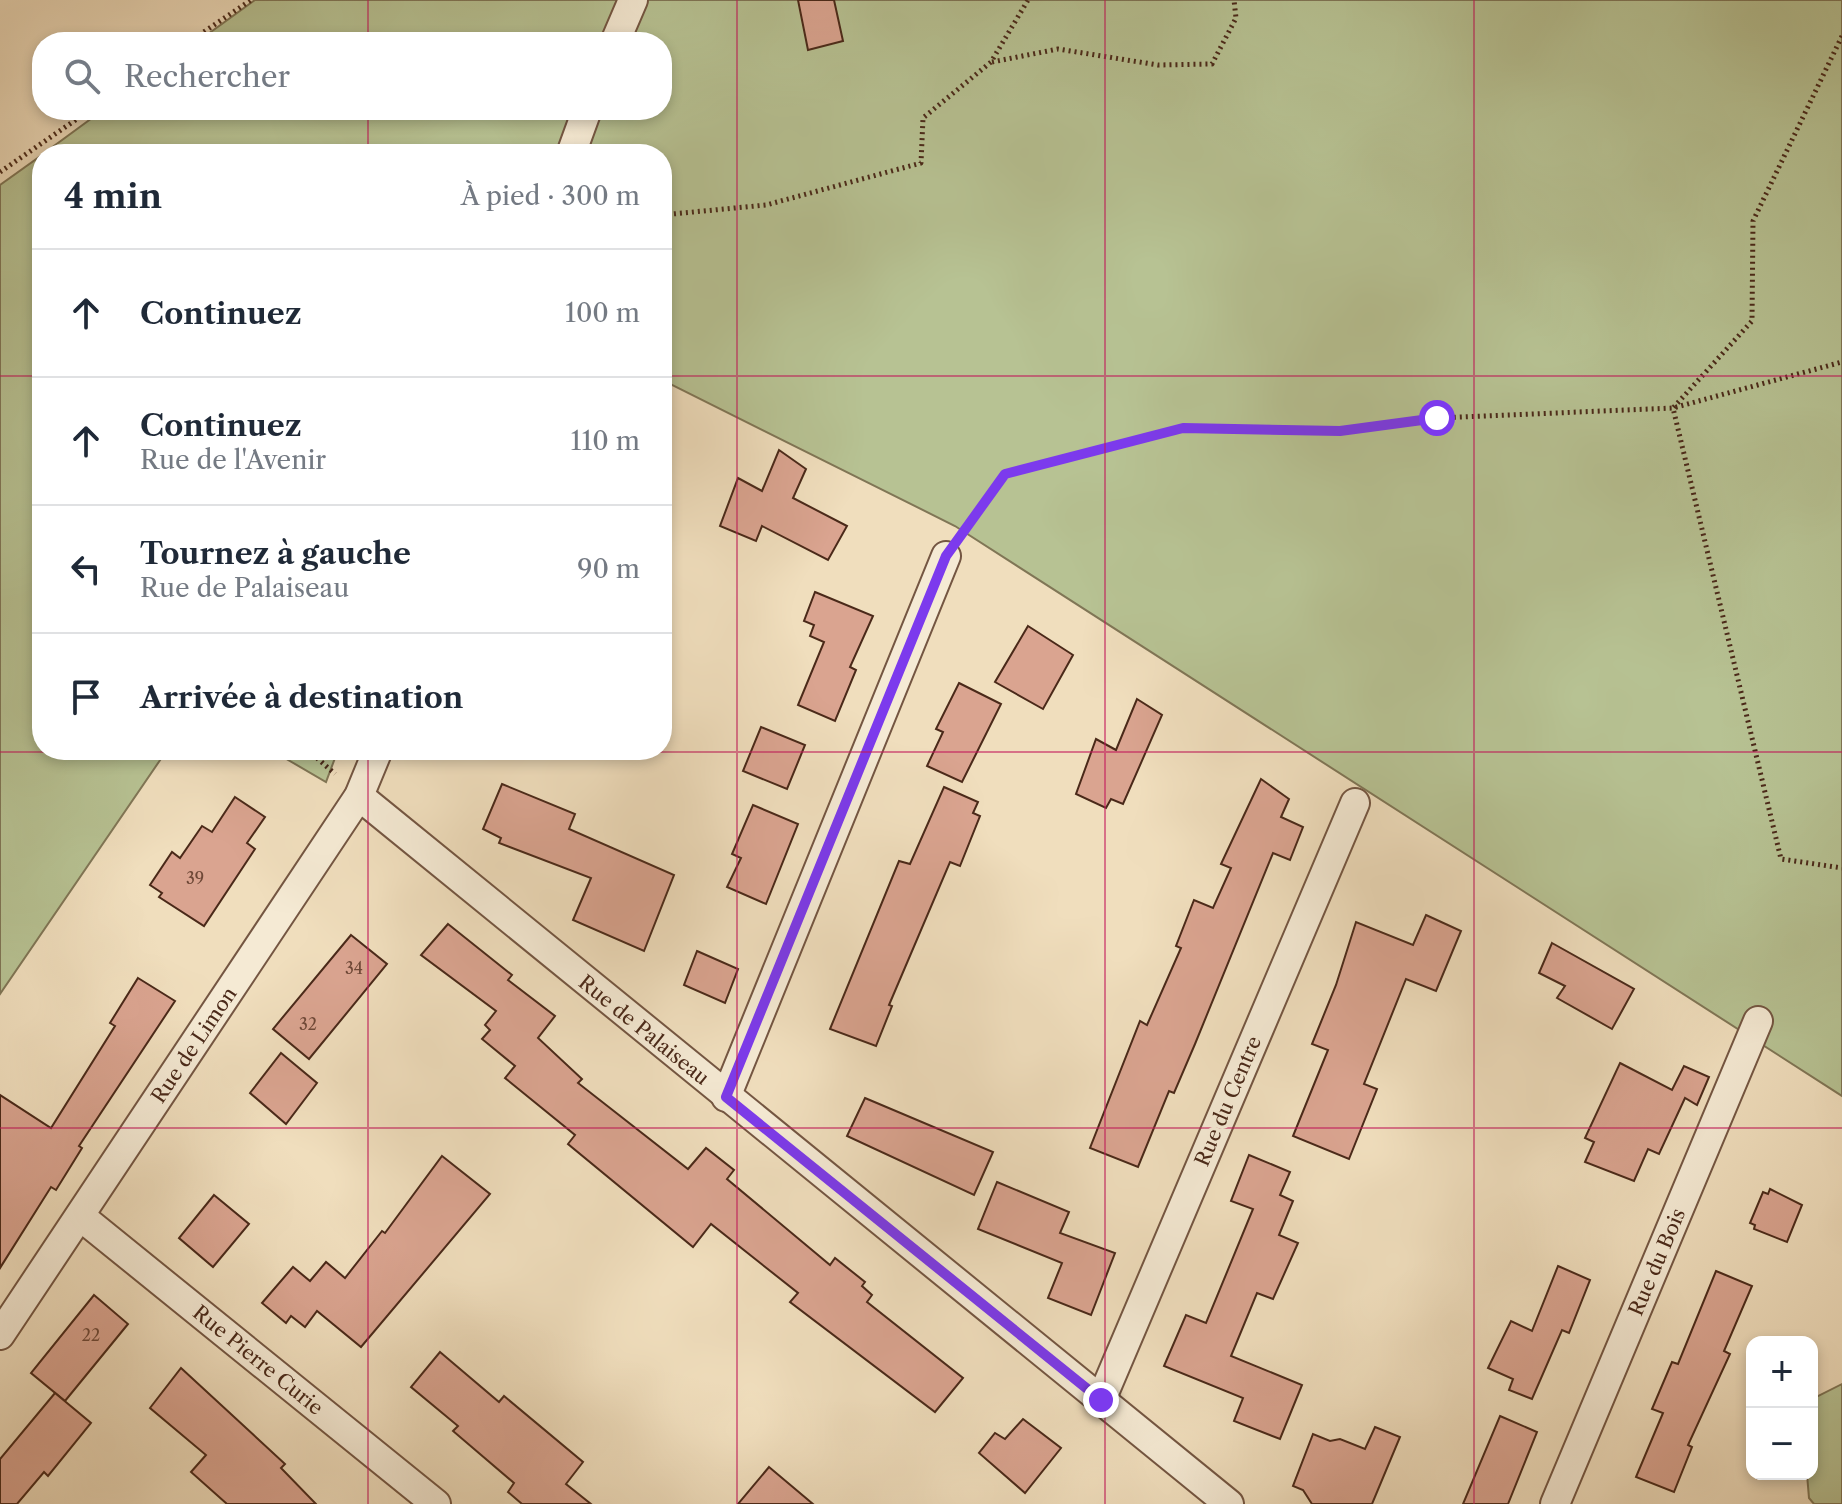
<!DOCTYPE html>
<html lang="fr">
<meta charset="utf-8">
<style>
:root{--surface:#fff;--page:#f6f6f7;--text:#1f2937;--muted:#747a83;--line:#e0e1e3}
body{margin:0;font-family:"Libre Caslon Text",serif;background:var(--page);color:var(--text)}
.controls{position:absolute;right:24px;bottom:24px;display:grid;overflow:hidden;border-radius:16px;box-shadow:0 4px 12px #0003}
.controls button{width:72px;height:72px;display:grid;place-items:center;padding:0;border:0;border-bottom:2px solid var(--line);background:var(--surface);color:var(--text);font:40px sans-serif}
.stop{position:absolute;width:24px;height:24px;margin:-18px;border:6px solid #7c3aed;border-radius:50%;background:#fff}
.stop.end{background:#7c3aed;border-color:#fff;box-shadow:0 2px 8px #0008}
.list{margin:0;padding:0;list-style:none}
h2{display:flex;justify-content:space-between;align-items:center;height:104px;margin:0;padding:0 32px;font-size:34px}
h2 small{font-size:26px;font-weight:400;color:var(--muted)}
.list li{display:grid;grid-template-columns:52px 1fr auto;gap:24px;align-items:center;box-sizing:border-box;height:128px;padding:0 32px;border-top:2px solid var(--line)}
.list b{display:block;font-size:30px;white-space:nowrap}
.list p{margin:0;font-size:26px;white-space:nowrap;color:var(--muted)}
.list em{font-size:26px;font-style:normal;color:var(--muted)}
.icon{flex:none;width:44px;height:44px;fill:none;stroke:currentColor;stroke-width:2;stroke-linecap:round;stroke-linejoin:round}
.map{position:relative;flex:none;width:1842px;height:1504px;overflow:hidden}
.search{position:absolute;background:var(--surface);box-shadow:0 4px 12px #0003;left:32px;top:32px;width:640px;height:88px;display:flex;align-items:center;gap:20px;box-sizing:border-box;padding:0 28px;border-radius:32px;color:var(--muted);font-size:30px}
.panel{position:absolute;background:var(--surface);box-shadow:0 4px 12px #0003;left:32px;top:144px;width:640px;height:616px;border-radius:32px}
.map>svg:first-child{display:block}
.green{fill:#b7c293;stroke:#807656;stroke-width:2}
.building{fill:#daa490;stroke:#4a2919;stroke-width:2}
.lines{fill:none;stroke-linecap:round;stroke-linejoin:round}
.minor-casing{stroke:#745642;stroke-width:32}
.path{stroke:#4a2919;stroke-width:5;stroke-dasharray:2 4;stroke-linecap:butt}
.minor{stroke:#f5ead4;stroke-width:28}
.route{stroke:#7c3aed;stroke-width:10}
.grid{fill:none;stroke:#c2185b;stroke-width:2;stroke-opacity:0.55}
.labels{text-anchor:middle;stroke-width:7;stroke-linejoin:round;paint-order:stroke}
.number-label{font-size:16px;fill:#6e4837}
.street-label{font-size:20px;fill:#4a2919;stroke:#f5ead4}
</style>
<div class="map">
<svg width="1842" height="1504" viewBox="0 0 1842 1504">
<rect width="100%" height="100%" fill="#f0debd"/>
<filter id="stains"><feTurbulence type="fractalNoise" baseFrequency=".0025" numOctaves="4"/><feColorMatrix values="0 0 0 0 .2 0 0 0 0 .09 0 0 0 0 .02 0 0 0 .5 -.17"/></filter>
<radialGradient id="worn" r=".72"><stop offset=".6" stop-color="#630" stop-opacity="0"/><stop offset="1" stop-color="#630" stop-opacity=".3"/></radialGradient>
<g class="green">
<polygon points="255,0 1842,0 1842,1096 955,526 662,380 662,154 43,154 103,110 662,110 662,42 197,42"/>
<polygon points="42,155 42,750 167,750 0,994 0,185"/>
<polygon points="271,750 338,750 326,782"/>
<polygon points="1842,1384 1842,1504 1814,1504 1809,1498 1807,1474 1812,1474 1812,1399"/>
</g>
<g class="building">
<polygon points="798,0 834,0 843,41 808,50"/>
<polygon points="779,450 806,469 793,498 847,526 828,560 762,526 756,541 720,526 738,478 762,491"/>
<polygon points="815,592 873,616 850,667 856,670 835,721 798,705 824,642 810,636 814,625 804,621"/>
<polygon points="1028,626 1073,655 1043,709 995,682"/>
<polygon points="959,683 1001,704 962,782 927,766 943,732 936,729"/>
<polygon points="1137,699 1162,715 1123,804 1111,799 1106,808 1076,794 1096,739 1116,750"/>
<polygon points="761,727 805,745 787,789 743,771"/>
<polygon points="1261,779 1289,799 1281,817 1303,827 1290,860 1273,853 1195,1044 1174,1093 1169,1091 1138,1167 1090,1148 1140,1021 1147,1025 1181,948 1176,946 1194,900 1213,908 1231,868 1221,864"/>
<polygon points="502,784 575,814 569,829 674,875 644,951 573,920 591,878 499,843 501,838 483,829"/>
<polygon points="944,787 978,802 973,813 980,816 960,866 950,862 889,1005 892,1006 876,1046 830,1029 899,861 910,864"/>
<polygon points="235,797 265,817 247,843 255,849 204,926 159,897 162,893 150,885 172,852 180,858 202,826 212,832"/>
<polygon points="753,805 798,824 766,904 727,887 741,858 732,854"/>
<polygon points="1426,915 1461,931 1436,991 1406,979 1364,1084 1377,1089 1349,1159 1293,1136 1328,1050 1312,1044 1336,985 1356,922 1413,945"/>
<polygon points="448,924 512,975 508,980 555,1016 538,1038 582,1079 578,1083 688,1169 706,1148 734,1170 727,1179 830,1265 835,1258 865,1282 862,1286 872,1295 867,1302 963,1378 935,1412 790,1302 798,1293 711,1224 693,1247 568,1144 575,1135 505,1078 515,1066 482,1039 490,1030 485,1025 496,1011 421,955"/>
<polygon points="351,935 387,964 309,1059 273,1029"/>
<polygon points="1552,943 1634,989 1612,1029 1557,998 1565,986 1539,973"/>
<polygon points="697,951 738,969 725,1003 684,985"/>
<polygon points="138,978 175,1001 79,1146 82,1148 56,1190 51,1187 0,1268 0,1095 51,1128 115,1026 110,1023"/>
<polygon points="281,1053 317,1083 286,1124 250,1093"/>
<polygon points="1620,1063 1672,1090 1684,1066 1709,1077 1697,1105 1685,1098 1659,1154 1648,1149 1634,1181 1585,1162 1594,1142 1585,1138"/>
<polygon points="865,1098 993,1152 974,1195 847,1136"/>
<polygon points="1249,1155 1290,1172 1280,1195 1293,1201 1279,1235 1298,1243 1273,1299 1257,1293 1231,1356 1302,1385 1280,1439 1234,1421 1243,1398 1164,1366 1186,1315 1206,1323 1253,1209 1231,1201"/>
<polygon points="442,1156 490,1194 361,1347 317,1311 305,1327 291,1316 286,1323 262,1303 293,1267 310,1281 326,1262 345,1278 382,1231 385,1233"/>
<polygon points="997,1182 1069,1212 1060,1233 1115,1253 1091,1315 1048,1298 1062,1263 978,1229"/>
<polygon points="1770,1189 1802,1205 1787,1242 1754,1229 1755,1225 1750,1223 1763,1192 1768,1194"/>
<polygon points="214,1195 249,1224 213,1267 179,1238"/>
<polygon points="1558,1266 1590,1280 1569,1333 1562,1330 1532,1399 1509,1390 1513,1379 1488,1368 1511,1321 1532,1331"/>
<polygon points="1716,1271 1752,1286 1724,1351 1730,1354 1688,1445 1692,1447 1674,1492 1636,1477 1663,1413 1652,1409 1672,1362 1678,1364"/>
<polygon points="94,1295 128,1324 65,1401 31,1373"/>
<polygon points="440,1352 499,1402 504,1396 583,1462 566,1484 591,1504 522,1504 508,1492 514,1483 453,1431 458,1426 411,1387"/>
<polygon points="181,1368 285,1464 281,1468 316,1504 227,1504 191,1472 206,1455 150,1408"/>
<polygon points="55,1393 91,1423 48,1476 44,1472 17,1504 0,1504 0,1459"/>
<polygon points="1500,1416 1537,1432 1508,1504 1463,1504"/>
<polygon points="1023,1419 1061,1448 1025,1493 979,1453 995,1433 1005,1439"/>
<polygon points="1375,1427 1400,1437 1372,1504 1312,1504 1303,1490 1293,1486 1313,1434 1330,1441 1340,1439 1365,1449"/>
<polygon points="769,1467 813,1504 738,1504"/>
</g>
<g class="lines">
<defs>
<g id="minor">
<polyline points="615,42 633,0"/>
<polyline points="571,154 587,110"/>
<polyline points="359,796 1229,1504"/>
<polyline points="726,1097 946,556"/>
<polyline points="80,1216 436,1504"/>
<polyline points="0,1335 359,796 378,750"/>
<polyline points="1101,1400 1355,803"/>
<polyline points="1555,1504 1758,1021"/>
</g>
</defs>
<use href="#minor" class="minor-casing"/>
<g class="path">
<polyline points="1842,36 1753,221 1752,321 1673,408 1781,859 1842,868"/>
<polyline points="189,42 251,0"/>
<polyline points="992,62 1058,49 1158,65 1212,64 1236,18 1234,0"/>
<polyline points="0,172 90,110"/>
<polyline points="662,215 766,205 921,163 923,118 991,62 1028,0"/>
<polyline points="963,533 1005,474 1183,428 1340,431 1437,418 1673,408 1842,362"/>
<polyline points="308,750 335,774"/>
</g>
<use href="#minor" class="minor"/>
</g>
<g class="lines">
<polyline class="route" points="1101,1400 726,1097 946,556 1005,474 1183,428 1340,431 1437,418"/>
</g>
<path class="grid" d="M368 0V42M737 0V1504M1105 0V1504M1474 0V1504M368 110V154M0 376H42M662 376H1842M368 750V1504M0 752H1842M0 1128H1842"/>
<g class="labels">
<g class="number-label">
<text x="195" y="884">39</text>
<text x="354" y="974">34</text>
<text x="308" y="1030">32</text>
<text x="91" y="1341">22</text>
</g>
<g class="street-label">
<text transform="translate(644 1030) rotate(39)" y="7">Rue de Palaiseau</text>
<text transform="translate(194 1045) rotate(-56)" y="7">Rue de Limon</text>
<text transform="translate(1228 1101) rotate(-67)" y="7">Rue du Centre</text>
<text transform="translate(1657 1262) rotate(-67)" y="7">Rue du Bois</text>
<text transform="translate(258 1360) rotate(39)" y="7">Rue Pierre Curie</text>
</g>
</g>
<rect width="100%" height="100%" filter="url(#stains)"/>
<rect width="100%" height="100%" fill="url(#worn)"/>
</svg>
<div class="controls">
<button>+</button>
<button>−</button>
</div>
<div class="stop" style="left:1437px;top:418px"></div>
<div class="stop end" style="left:1101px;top:1400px"></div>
<div class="search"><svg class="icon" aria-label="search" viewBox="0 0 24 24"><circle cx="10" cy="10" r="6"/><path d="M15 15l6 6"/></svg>Rechercher</div>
<section class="panel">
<h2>4 min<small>À pied · 300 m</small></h2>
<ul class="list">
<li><svg class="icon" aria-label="ahead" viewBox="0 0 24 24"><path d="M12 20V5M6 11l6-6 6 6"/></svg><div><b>Continuez</b></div><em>100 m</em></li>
<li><svg class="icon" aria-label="ahead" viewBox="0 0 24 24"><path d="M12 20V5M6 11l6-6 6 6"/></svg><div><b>Continuez</b><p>Rue de l'Avenir</p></div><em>110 m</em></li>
<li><svg class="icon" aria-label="left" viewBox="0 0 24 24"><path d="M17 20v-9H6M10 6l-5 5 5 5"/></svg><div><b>Tournez à gauche</b><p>Rue de Palaiseau</p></div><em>90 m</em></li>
<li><svg class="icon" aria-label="arrive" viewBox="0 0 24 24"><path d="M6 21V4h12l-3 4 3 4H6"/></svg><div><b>Arrivée à destination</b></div></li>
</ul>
</section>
</div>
